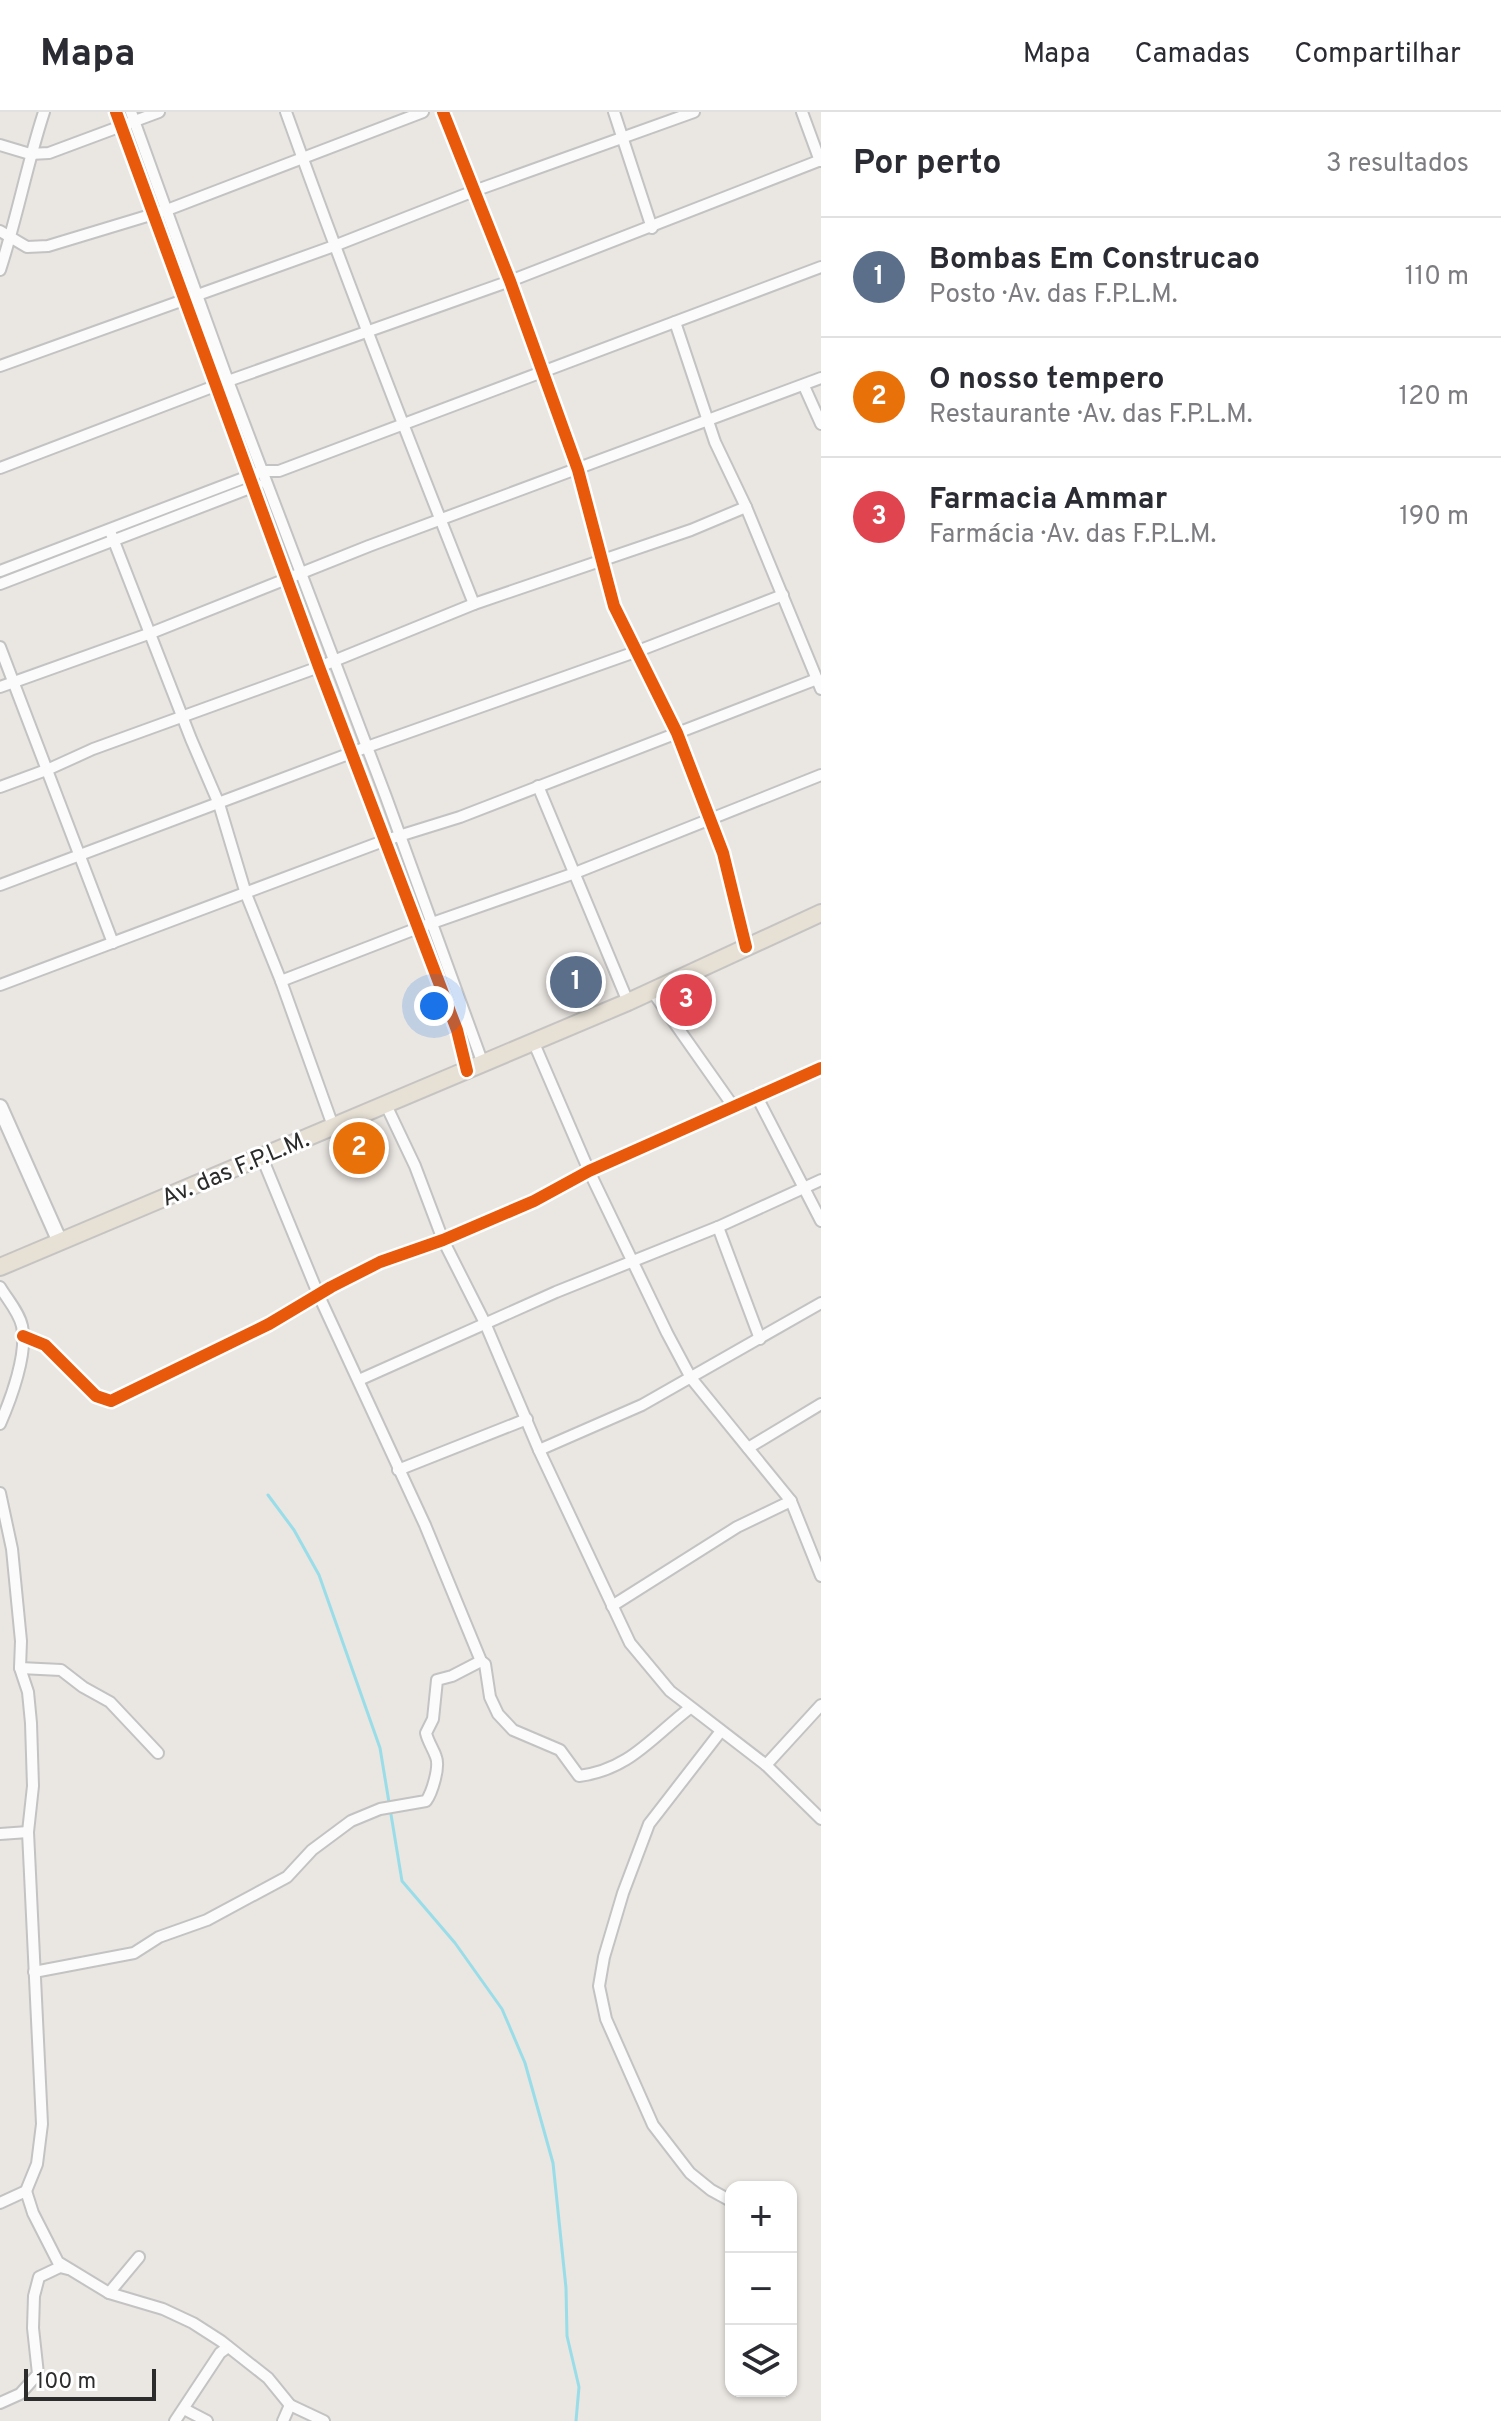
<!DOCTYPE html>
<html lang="pt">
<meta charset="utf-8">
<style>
:root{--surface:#fff;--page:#f7f7f7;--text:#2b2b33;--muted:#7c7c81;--line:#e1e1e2;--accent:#ea580c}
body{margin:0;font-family:Overpass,sans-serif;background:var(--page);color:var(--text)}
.controls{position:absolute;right:24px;bottom:24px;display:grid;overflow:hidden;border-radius:16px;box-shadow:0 2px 6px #0004}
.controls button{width:72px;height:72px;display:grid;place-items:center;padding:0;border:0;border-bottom:2px solid var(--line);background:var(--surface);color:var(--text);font:40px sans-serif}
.scale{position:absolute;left:24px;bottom:20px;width:132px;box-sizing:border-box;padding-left:8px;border:4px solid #2c2c2c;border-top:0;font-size:22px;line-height:28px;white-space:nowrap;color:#2c2c2c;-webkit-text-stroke:6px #fff;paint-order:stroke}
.you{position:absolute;left:434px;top:894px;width:28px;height:28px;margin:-20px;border:6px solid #fff;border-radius:50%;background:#1a73e8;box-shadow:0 0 0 12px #1a73e833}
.badge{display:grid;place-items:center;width:52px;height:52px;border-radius:50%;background:var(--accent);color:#fff;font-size:26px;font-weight:700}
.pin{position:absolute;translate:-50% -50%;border:4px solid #fff;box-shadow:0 2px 8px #0006}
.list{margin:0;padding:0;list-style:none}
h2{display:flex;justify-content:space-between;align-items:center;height:104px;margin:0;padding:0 32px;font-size:34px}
h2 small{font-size:26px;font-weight:400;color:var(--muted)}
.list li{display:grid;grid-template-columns:52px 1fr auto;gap:24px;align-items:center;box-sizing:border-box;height:120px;padding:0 32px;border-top:2px solid var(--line)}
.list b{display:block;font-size:30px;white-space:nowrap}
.list p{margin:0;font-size:26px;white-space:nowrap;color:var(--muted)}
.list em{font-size:26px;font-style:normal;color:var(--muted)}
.icon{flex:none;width:44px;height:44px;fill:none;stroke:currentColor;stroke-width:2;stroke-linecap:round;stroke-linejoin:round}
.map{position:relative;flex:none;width:821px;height:2309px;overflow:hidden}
header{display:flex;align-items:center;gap:48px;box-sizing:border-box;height:112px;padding:0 40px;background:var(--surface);border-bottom:2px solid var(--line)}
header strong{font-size:38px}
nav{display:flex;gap:44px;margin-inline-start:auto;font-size:28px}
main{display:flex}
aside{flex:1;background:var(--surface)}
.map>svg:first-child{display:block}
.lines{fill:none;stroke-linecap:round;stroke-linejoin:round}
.stream{stroke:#99dde8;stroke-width:3}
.street-casing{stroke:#c3c3c3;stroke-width:14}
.secondary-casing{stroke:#c3c3c3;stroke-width:18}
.primary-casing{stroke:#c6c4c2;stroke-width:20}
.street{stroke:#fcfbfb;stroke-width:10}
.secondary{stroke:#fcfbfb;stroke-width:14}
.primary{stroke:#e6e0d5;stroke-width:16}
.cycleway-casing{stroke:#fff;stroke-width:17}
.cycleway{stroke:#e8590c;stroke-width:12}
.labels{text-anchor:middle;stroke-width:6;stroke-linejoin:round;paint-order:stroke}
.street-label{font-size:24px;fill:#2c2c2c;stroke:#fff}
</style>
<header>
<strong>Mapa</strong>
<nav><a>Mapa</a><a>Camadas</a><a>Compartilhar</a></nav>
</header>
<main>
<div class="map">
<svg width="821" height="2309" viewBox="0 0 821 2309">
<rect width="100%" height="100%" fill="#eae6e2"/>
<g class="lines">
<polyline class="stream" points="268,1383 294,1418 319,1463 380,1636 402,1769 455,1831 502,1897 525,1951 553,2051 566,2176 567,2224 579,2275 576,2309"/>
<defs>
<g id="street">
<polyline points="116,0 319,555 457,918 467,959"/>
<polyline points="131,0 228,269 386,685 483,952"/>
<path d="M286 0C345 165 409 329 474 492"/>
<polyline points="443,0 510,169 578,358 614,494 677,621 723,741 746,835"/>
<polyline points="614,0 652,116"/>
<polyline points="802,0 820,49"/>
<polyline points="0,33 30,42 49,41 159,0"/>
<polyline points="0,119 27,135 48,134 167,98 423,0"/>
<path d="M0 158C17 106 27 52 44 0"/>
<polyline points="675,210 715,330 746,395 821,577"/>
<polyline points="0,254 334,134 474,79 694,0"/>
<polyline points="804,274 821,312"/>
<polyline points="0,356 228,269 510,169 821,48"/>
<polyline points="110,419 191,627 219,692 246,782 281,869 333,1014"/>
<polyline points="0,459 262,359 279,359 821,155"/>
<polyline points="0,472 258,373"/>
<polyline points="0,535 113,831"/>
<polyline points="0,575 151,521 369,434 821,266"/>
<polyline points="538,674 628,890"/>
<polyline points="0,675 49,657 93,637 319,555 474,492 691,418 746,395"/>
<polyline points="0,773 367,635 638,539 783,483"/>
<polyline points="281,869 418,816 575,761 821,663"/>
<polyline points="0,873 386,728 460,705 817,567"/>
<polyline points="652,879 733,994"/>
<polyline points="533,929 589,1059 667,1221 691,1266 791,1389 821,1464"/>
<polyline points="756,983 821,1109"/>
<polyline points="386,993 415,1054 443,1128 485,1211 539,1338 630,1531 670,1579 766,1653 821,1707"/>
<path d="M261 1043 319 1184 425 1413 481 1549 485 1552 490 1585 498 1602 513 1618 560 1638 579 1664C629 1658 652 1625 690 1596"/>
<polyline points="718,1115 760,1227"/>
<path d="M0 1175C7 1187 19 1200 22 1214 28 1241 11 1287 0 1312"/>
<polyline points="23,1224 45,1233 96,1284 111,1289 269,1212 331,1175 380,1150 443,1128 534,1089 589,1059 821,956"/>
<polyline points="359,1268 556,1180 718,1115 821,1068"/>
<polyline points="748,1336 821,1292"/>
<polyline points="539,1338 642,1293 821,1191"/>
<polyline points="398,1358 527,1307"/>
<polyline points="0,1381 12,1437 21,1529 20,1556 28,1580 31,1611 33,1674 28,1720 42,2012 37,2052 26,2079 0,2091"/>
<polyline points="612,1494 737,1415 791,1389"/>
<polyline points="20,1556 61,1558 83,1575 110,1590 158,1641"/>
<polyline points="721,1619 649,1712 623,1781 604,1845 599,1874 606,1907 653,2013 690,2061 711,2078 731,2089"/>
<polyline points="766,1653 821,1593"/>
<polyline points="0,1722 28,1720"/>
<path d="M34 1860 134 1841 159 1825 207 1808 287 1765 312 1738 351 1709 380 1697 426 1689C432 1681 440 1655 436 1645 433 1636 428 1630 426 1621L433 1607 437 1568 452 1564 481 1549"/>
<polyline points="26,2079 33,2101 58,2150 109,2181 163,2197 193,2211 221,2229 268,2266 290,2293 324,2309"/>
<polyline points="109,2181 139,2145"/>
<polyline points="0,2291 20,2282 38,2262 33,2216 34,2184 39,2165 60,2155 68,2157"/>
<polyline points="184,2297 207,2309"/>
<polyline points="175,2309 220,2241 228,2235"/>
<polyline points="283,2309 290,2293"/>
</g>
<polyline id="secondary" points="0,995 60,1130"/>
<polyline id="primary" points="0,1155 628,890 821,801"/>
</defs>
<use href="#street" class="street-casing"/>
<use href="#secondary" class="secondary-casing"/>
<use href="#primary" class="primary-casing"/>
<use href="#street" class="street"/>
<use href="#secondary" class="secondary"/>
<use href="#primary" class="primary"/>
<defs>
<g id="cycleway">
<polyline points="116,0 319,555 457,918 467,959"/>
<polyline points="443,0 510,169 578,358 614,494 677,621 723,741 746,835"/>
<polyline points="23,1224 45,1233 96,1284 111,1289 269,1212 331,1175 380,1150 443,1128 534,1089 589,1059 821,956"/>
</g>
</defs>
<use href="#cycleway" class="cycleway-casing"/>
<use href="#cycleway" class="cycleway"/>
</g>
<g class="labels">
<g class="street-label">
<text transform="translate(235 1056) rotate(-23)" y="8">Av. das F.P.L.M.</text>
</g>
</g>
</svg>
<div class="controls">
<button>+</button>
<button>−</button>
<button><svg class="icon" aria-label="layers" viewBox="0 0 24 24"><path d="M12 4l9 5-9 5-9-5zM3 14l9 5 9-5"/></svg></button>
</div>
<div class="scale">100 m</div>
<div class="you"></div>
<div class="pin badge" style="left:576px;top:870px;background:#5c6f8a">1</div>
<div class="pin badge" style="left:359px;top:1036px;background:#e8710a">2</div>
<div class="pin badge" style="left:686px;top:888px;background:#e0444e">3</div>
</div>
<aside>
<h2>Por perto<small>3 resultados</small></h2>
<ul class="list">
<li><span class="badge" style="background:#5c6f8a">1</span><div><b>Bombas Em Construcao</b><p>Posto · Av. das F.P.L.M.</p></div><em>110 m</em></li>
<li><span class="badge" style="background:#e8710a">2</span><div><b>O nosso tempero</b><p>Restaurante · Av. das F.P.L.M.</p></div><em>120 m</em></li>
<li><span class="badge" style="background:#e0444e">3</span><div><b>Farmacia Ammar</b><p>Farmácia · Av. das F.P.L.M.</p></div><em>190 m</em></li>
</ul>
</aside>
</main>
